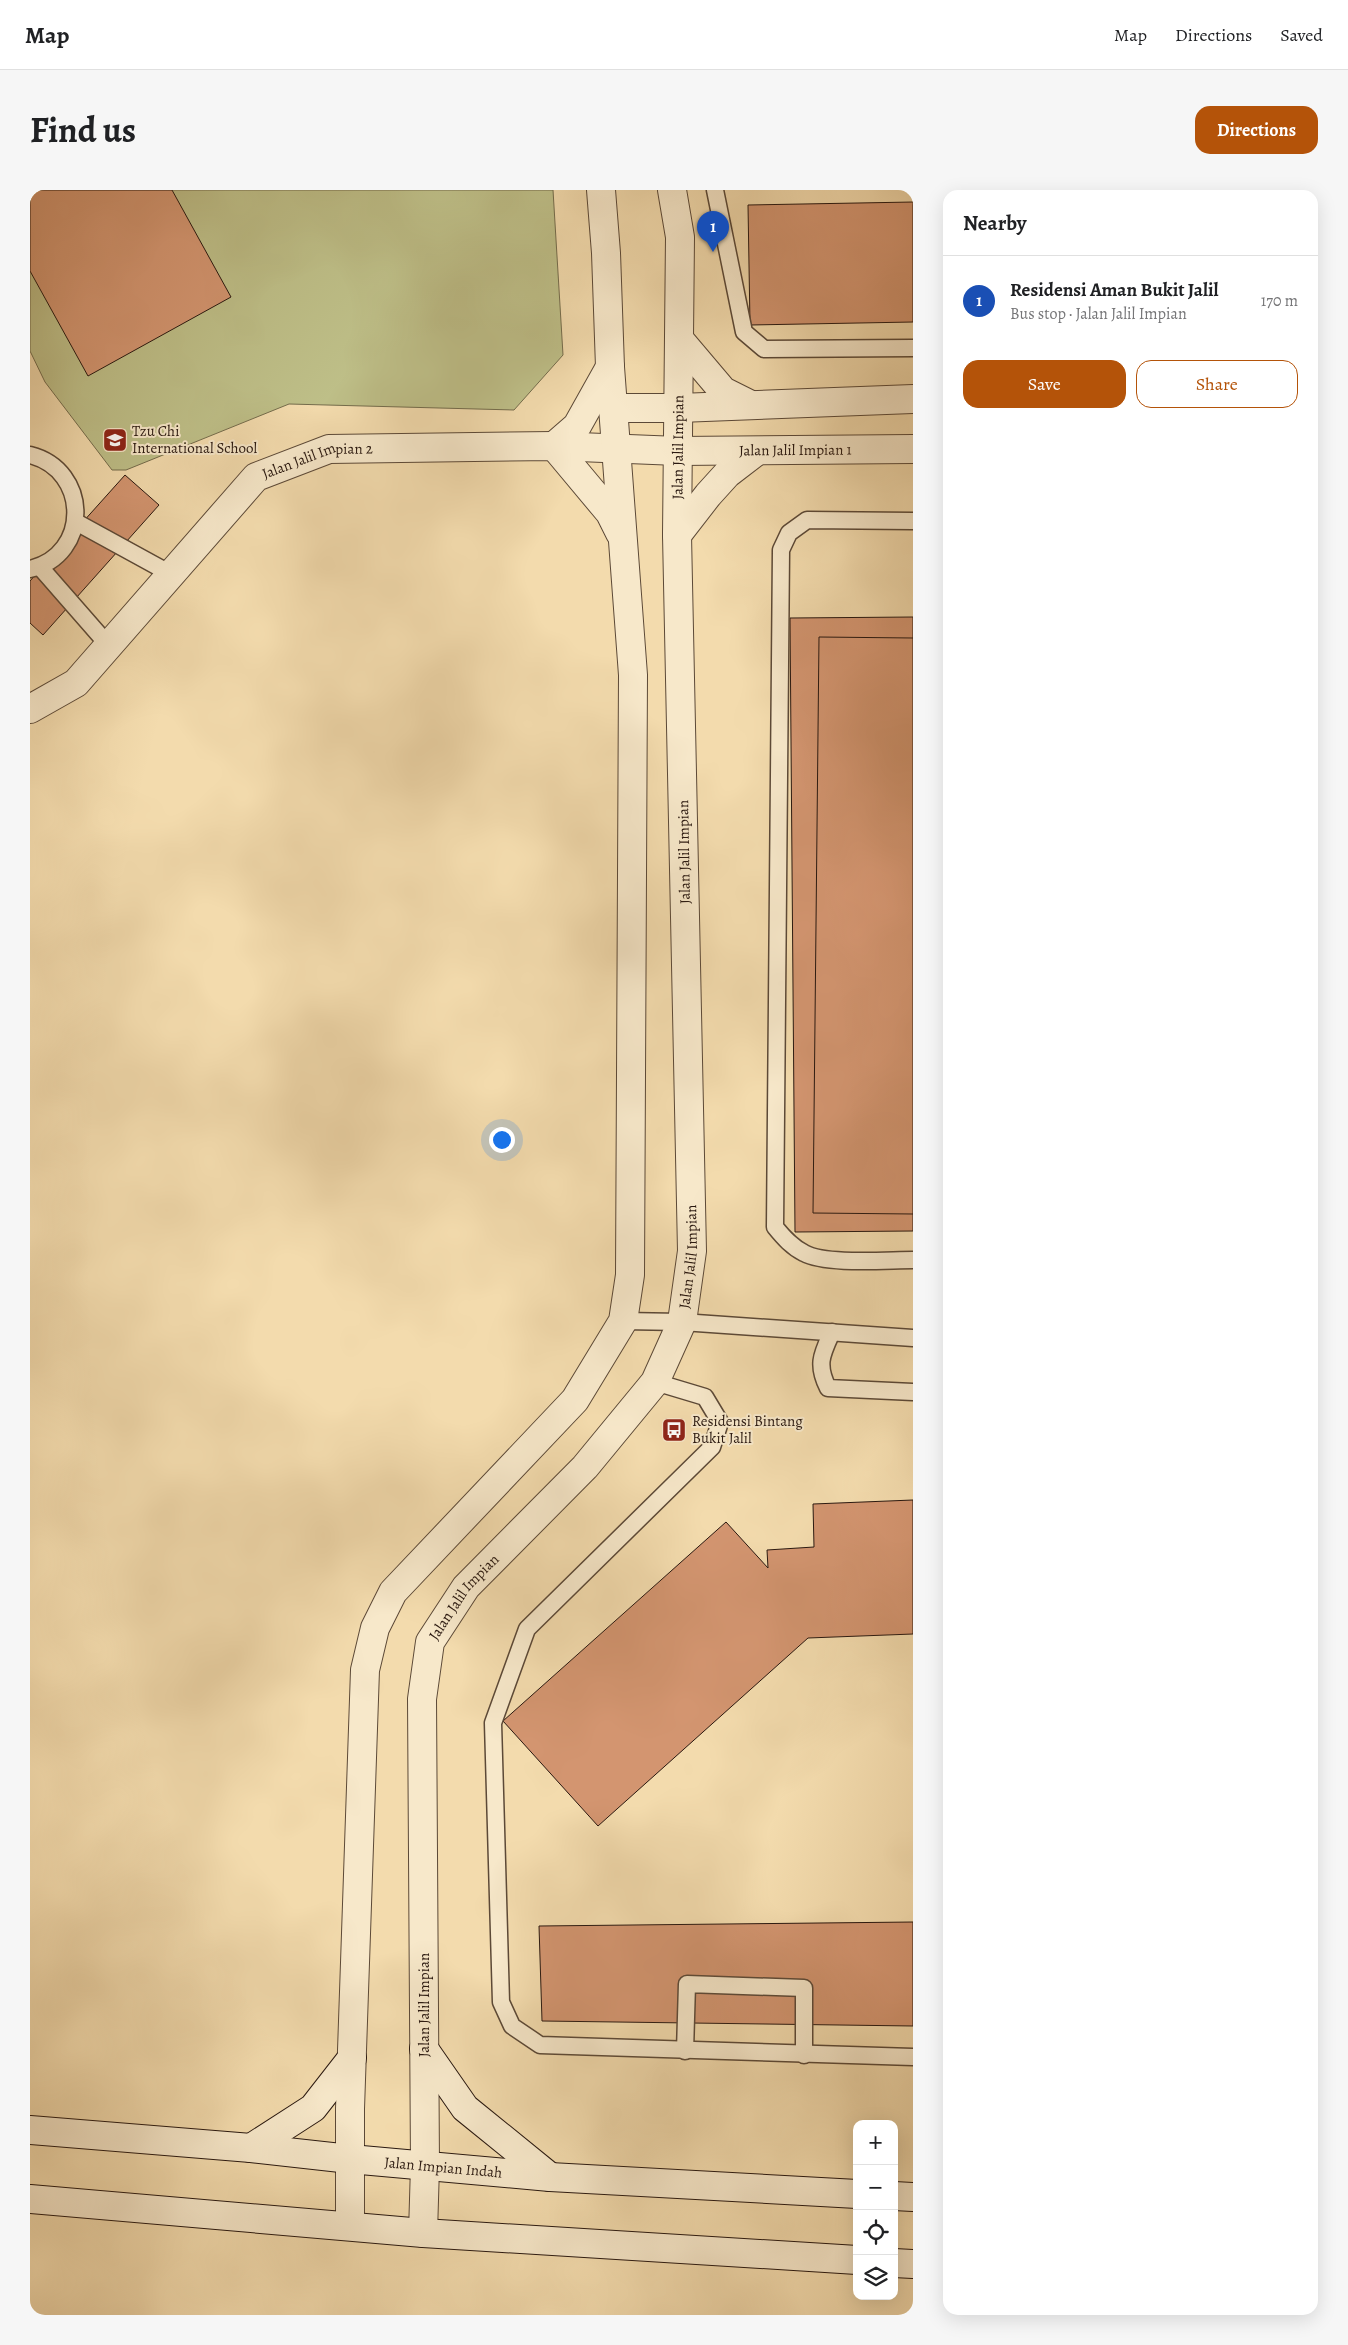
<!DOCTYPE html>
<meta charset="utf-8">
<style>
:root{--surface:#fff;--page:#f6f6f6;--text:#202124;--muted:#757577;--line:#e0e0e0;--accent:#b45309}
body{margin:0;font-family:Alegreya,serif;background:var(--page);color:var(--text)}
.controls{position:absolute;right:15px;bottom:15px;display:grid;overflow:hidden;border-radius:10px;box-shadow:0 5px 20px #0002}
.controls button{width:45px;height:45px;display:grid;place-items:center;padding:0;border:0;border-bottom:1px solid var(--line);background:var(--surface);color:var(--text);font:25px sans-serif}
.you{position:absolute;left:471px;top:949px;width:18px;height:18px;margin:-12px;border:4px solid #fff;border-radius:50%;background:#1a73e8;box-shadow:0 0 0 8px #1a73e833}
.badge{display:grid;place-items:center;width:32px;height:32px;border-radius:50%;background:var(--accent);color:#fff;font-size:16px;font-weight:700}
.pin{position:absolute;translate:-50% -41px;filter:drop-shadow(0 1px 2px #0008)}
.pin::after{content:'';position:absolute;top:26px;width:18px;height:15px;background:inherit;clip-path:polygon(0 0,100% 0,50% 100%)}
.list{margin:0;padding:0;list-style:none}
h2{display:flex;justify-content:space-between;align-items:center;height:65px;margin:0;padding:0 20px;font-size:21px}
h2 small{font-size:16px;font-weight:400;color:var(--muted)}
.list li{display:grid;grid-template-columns:32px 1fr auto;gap:15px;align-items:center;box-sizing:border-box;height:90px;padding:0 20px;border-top:1px solid var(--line)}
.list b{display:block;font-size:19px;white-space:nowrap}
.list p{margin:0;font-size:16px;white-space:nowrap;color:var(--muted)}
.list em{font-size:16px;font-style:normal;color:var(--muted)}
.actions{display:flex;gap:10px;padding:15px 20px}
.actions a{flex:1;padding:11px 0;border:1px solid var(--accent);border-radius:15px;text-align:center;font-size:18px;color:var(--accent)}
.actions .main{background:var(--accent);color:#fff}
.icon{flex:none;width:28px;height:28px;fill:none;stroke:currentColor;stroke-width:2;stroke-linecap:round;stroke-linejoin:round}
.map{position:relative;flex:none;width:883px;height:2125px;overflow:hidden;border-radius:15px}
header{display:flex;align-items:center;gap:30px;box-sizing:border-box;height:70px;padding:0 25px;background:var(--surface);border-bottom:1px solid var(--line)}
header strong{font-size:24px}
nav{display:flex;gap:28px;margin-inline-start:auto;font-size:18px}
.intro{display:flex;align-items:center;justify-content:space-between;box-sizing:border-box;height:120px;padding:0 30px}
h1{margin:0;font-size:35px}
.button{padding:12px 22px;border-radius:15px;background:var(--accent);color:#fff;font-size:18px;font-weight:700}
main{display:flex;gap:30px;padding:0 30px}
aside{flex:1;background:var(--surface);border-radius:15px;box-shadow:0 5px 20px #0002}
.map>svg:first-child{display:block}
.green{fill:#bebf88;stroke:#746c4c}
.building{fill:#d39570;stroke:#291810}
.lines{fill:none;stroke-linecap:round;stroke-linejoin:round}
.lane-casing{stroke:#5c4937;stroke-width:19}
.street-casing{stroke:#5c4937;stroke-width:30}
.secondary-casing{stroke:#291810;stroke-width:30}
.lane{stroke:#f7e8ca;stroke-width:16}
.street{stroke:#f7e8ca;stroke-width:28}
.secondary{stroke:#f7e8ca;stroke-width:28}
.labels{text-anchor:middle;stroke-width:4;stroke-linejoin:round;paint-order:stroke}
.poi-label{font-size:15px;fill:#291810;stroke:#f7e8ca;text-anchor:start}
.street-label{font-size:15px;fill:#291810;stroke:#f7e8ca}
</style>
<header>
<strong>Map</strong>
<nav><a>Map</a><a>Directions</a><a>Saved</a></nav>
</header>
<div class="intro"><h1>Find us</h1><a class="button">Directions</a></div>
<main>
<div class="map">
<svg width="883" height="2125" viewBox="0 0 883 2125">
<rect width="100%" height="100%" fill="#f3dbad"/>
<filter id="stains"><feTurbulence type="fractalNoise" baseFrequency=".004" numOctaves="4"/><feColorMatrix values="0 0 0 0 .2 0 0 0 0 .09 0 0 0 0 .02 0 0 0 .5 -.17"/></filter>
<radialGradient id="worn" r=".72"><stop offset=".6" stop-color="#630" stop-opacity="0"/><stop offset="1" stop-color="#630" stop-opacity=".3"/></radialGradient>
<polygon class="green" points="0,0 523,0 533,165 484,220 259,214 96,280 82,280 15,192 0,161"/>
<g class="building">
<polygon points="0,0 142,0 201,107 58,186 0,81"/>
<polygon points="883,12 883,132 720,135 718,15"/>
<polygon points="95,285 129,315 13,445 0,433 0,391"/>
<polygon points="883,427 883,1041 765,1042 760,428"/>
<polygon points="789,447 883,448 883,1024 783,1023"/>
<polygon points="883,1310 883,1444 778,1448 568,1636 473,1531 696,1332 738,1378 737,1360 784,1357 783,1314"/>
<polygon points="883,1732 883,1836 512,1831 509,1736"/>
</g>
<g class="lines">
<defs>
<g id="lane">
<polyline points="685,0 714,142 734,159 883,158"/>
<path d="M0 265C60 280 61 365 0 379"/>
<path d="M883 331 777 330 759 343 751 360 745 1037C754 1048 762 1057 774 1063 796 1075 856 1070 883 1070"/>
<polyline points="46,332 141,384"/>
<polyline points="10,377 79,456"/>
<polyline points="593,1131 652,1132 883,1148"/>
<path d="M802 1142C792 1164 786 1174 798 1198L883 1202"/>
<polyline points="625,1192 675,1207 690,1232 682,1257 497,1439 463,1533 471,1812 482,1836 510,1855 883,1867"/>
<polyline points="655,1861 657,1794 774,1798 774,1865"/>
</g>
<g id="street">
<polyline points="649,149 693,201 719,214"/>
<polyline points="580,177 547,236 524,256 580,323 590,343"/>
<polyline points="583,218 649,218 883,209"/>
<polyline points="647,345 678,305 697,284 727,261"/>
<path id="s1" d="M0 519 46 493 226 287 299 259 524 256 648 261 883 259"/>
<polyline points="320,2036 320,1919 335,1480 345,1438 363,1402 545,1210 593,1131 600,1085 603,485 580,177 576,63 571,0"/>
<path id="s2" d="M393 2043 395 1976 392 1509 400 1452 436 1397 555 1277 625 1192 652 1132 662 1061 647 345 650 47 642 0"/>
</g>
<g id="secondary">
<polyline points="394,1859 435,1918 520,1987"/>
<path id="s3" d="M0 1940 221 1958 320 1969 520 1987 827 2004"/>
<polyline points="221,1958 283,1918 322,1868"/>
<polyline points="864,2006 883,2007"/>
<polyline points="0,2009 393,2043 827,2070"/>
<polyline points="864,2073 883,2074"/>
</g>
</defs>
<use href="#lane" class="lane-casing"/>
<use href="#street" class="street-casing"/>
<use href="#secondary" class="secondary-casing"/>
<use href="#lane" class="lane"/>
<use href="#street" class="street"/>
<use href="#secondary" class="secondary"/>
</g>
<defs>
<symbol id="school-square" viewBox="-11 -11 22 22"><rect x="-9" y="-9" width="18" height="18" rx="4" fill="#8f2418" stroke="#f7e8ca"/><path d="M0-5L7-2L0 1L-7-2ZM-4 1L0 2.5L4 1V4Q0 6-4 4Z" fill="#fff"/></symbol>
<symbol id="bus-square" viewBox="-11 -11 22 22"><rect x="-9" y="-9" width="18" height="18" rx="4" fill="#8f2418" stroke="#f7e8ca"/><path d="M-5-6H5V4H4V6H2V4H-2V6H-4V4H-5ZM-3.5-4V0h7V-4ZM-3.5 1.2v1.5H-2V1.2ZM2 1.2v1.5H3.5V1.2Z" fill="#fff"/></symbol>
</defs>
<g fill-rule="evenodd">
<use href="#school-square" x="71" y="236" width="28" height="28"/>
<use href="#bus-square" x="630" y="1226" width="28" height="28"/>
</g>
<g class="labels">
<g class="poi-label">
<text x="102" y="246">Tzu Chi<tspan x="102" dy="17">International School</tspan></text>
<text x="662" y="1236">Residensi Bintang<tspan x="662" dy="17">Bukit Jalil</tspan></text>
</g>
<g class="street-label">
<text dy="5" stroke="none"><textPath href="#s2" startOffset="1878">Jalan Jalil Impian</textPath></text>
<text dy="5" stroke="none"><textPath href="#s1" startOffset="871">Jalan Jalil Impian 1</textPath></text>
<text dy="5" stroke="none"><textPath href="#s1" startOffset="391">Jalan Jalil Impian 2</textPath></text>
<text transform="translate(654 662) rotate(-91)" y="5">Jalan Jalil Impian</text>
<text dy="5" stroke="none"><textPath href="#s2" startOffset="1068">Jalan Jalil Impian</textPath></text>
<text dy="5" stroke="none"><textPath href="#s2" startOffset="648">Jalan Jalil Impian</textPath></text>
<text transform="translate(394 1815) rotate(-90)" y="5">Jalan Jalil Impian</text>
<text dy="5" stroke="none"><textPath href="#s3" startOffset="415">Jalan Impian Indah</textPath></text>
</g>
</g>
<rect width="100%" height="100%" filter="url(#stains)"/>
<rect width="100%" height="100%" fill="url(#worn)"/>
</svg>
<div class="controls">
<button>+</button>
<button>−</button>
<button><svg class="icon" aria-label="locate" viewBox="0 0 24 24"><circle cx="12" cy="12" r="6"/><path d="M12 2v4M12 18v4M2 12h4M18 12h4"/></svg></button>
<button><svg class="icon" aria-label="layers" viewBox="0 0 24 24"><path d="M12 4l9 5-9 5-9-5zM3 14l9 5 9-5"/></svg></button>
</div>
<div class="you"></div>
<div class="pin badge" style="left:683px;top:62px;background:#1a4fb4">1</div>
</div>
<aside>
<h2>Nearby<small></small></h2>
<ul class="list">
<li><span class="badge" style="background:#1a4fb4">1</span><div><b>Residensi Aman Bukit Jalil</b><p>Bus stop · Jalan Jalil Impian</p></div><em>170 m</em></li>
</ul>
<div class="actions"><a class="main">Save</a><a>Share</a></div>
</aside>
</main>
